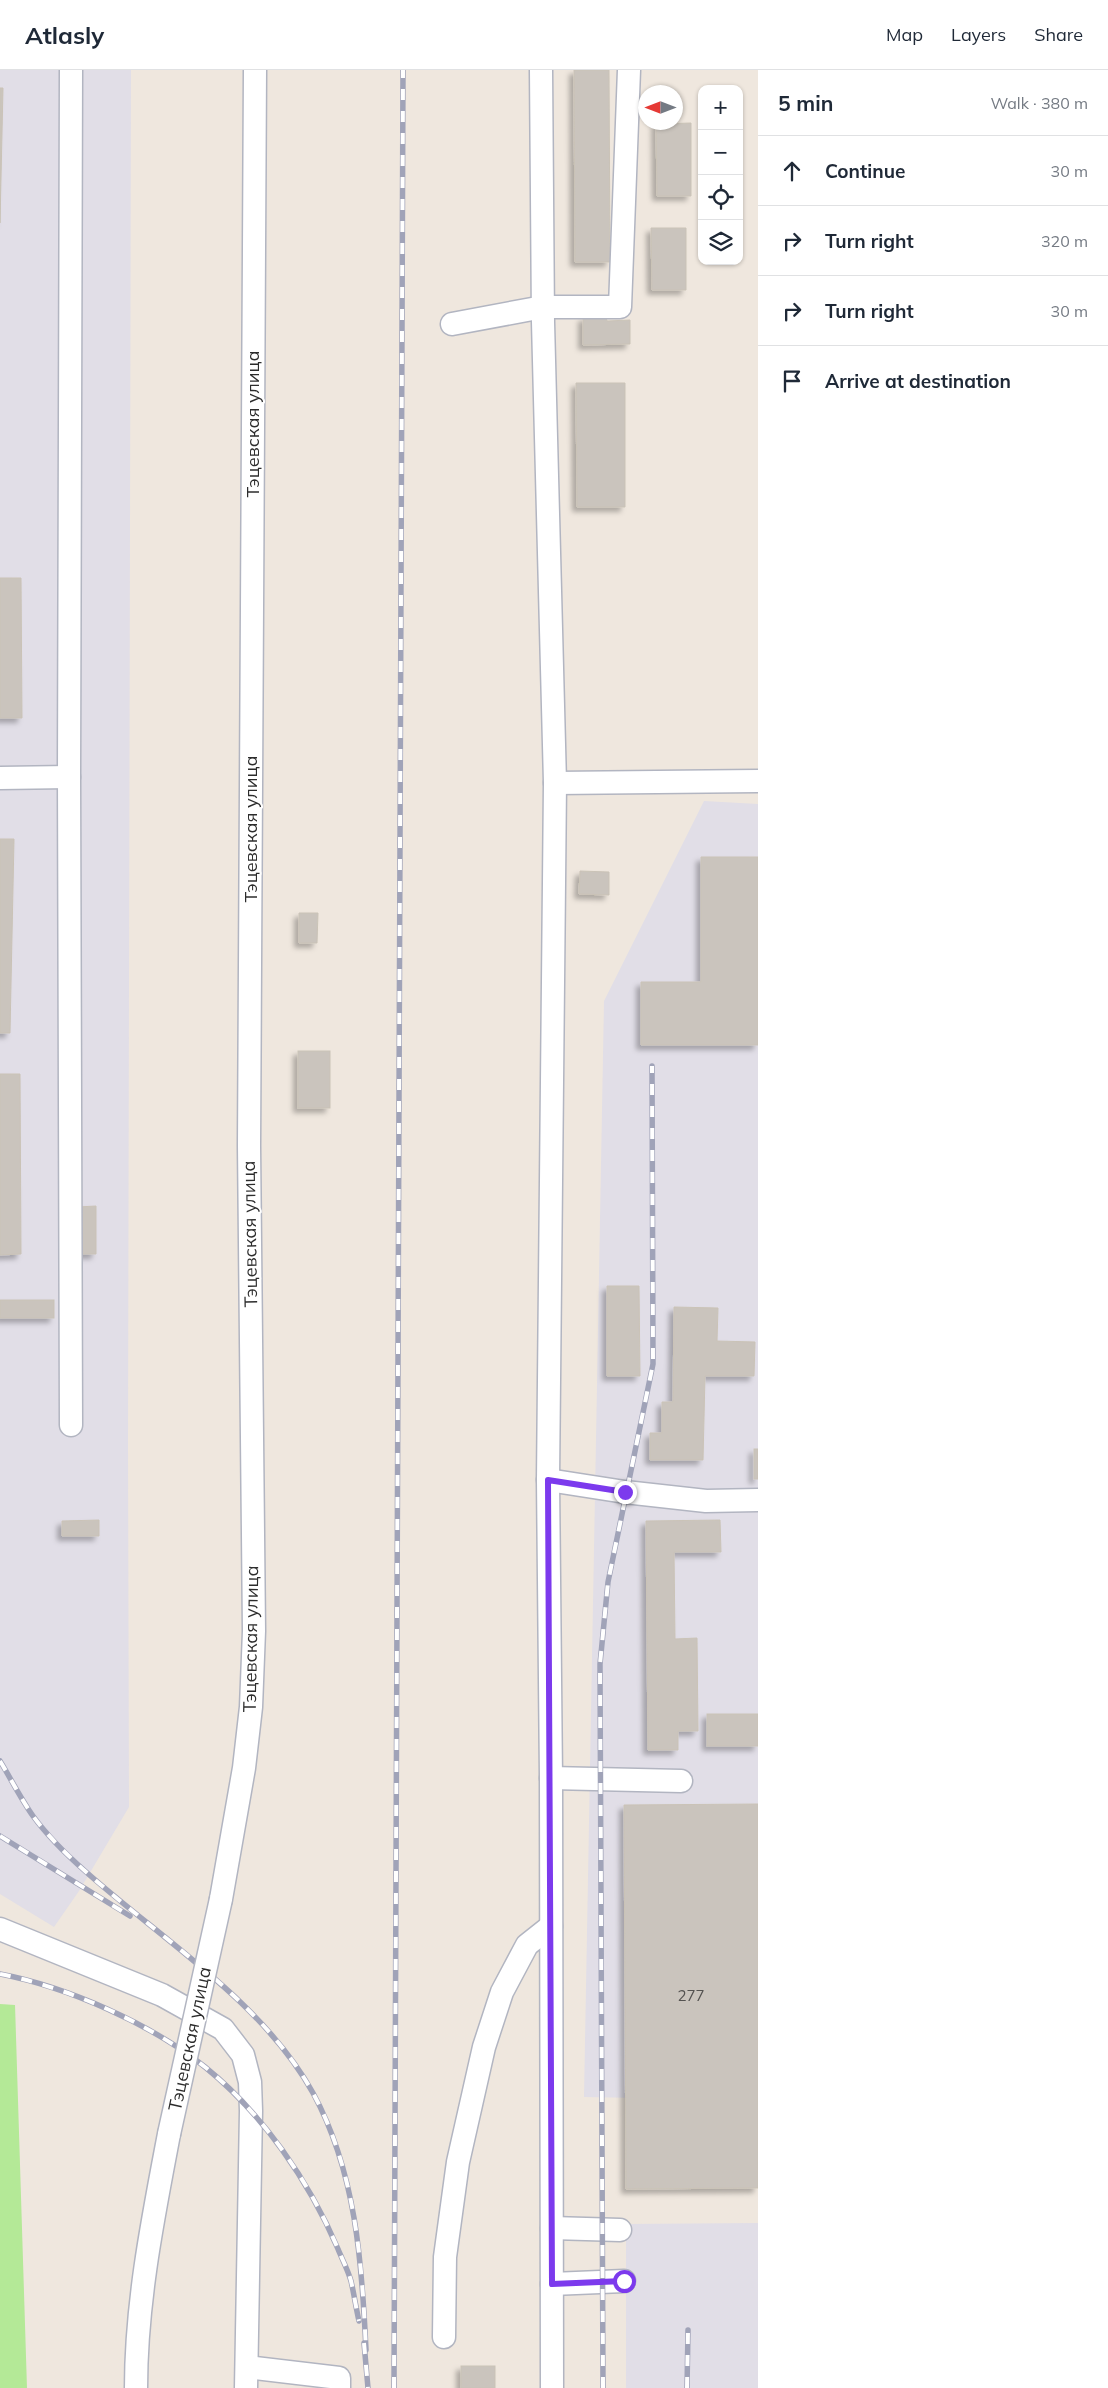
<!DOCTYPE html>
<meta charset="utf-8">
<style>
:root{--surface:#fff;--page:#f2f2f3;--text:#1f2937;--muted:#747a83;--line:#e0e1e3}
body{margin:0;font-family:Mulish,sans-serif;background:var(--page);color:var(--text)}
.controls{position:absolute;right:15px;top:15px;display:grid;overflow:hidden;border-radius:10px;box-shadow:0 1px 4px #0004}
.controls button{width:45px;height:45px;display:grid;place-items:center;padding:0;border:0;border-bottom:1px solid var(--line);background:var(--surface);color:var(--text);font:25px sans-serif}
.compass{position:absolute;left:638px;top:15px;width:45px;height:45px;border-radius:50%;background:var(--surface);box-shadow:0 1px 4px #0004;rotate:270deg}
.stop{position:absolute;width:15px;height:15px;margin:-11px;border:4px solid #7c3aed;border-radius:50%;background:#fff}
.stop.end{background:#7c3aed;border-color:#fff;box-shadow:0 1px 5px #0008}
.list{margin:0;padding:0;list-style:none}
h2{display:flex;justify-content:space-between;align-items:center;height:65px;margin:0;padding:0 20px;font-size:21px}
h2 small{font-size:16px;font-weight:400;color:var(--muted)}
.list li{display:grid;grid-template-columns:32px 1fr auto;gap:15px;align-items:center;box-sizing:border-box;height:70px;padding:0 20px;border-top:1px solid var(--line)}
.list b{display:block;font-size:19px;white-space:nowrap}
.list em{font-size:16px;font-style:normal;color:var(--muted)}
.icon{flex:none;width:28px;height:28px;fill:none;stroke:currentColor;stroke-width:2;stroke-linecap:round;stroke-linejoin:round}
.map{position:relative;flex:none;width:758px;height:2318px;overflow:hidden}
header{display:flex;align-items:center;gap:30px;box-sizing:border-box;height:70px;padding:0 25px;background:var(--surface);border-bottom:1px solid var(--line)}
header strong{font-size:24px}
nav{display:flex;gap:28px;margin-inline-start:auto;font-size:18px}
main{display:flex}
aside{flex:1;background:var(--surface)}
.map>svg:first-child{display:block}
.industrial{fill:#e1dee7}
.green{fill:#b4e997}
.building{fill:#cac4bd;stroke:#cac3b7;filter:url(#shadow)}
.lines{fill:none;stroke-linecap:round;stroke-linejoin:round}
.minor-casing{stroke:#b2b5c1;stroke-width:25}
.minor{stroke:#fff;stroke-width:22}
.rail-casing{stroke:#a0a3b8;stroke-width:5.5}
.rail{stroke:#fff;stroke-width:4;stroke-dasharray:11;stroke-linecap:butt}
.minor-bridge-casing{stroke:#b2b5c1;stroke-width:25;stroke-linecap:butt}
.minor-bridge{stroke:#fff;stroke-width:22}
.route{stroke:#7c3aed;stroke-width:6}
.labels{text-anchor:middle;stroke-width:4;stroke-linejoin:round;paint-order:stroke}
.number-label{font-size:15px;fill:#545250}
.street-label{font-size:18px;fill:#2c2c2c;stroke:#fff}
</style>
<header>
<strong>Atlasly</strong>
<nav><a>Map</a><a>Layers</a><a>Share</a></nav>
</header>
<main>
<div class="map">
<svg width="758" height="2318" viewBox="0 0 758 2318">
<defs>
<filter id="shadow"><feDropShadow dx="-4.5" dy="4.5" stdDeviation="2.5" flood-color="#0004"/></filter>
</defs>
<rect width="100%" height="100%" fill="#efe7de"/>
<g class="industrial">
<polygon points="0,0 131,0 128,1373 129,1737 79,1821 54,1857 0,1824"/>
<polygon points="704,731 758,734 758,2030 584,2027 604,931"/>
<polygon points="758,2153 758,2318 626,2318 626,2154"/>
</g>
<polygon class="green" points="0,1934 15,1935 27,2318 0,2318"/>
<g class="building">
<polygon points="574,0 609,0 610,192 575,192"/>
<polygon points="0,18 3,18 0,153"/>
<polygon points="691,53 691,126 657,126 656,54"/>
<polygon points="651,158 686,158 686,220 652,220"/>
<polygon points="583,247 606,247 607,251 630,250 630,274 583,275"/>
<polygon points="576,313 625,313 625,437 577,437"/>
<polygon points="0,508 21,508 22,648 0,648"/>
<polygon points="0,769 14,769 10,963 0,963"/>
<polygon points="701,787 758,787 758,975 641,975 641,912 701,912"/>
<polygon points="580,801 609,802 609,825 579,824"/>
<polygon points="299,843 318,843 317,873 299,873"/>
<rect x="298" y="981" width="32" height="57"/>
<polygon points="0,1004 20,1004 21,1184 0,1185"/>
<polygon points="96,1136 96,1184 77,1184 77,1137"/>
<polygon points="607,1216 639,1216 640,1306 607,1306"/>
<rect x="0" y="1230" width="54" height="18"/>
<polygon points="674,1237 718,1238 717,1271 755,1272 754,1306 705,1306 703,1390 650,1390 650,1363 662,1363 662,1332 673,1332"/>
<rect x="754" y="1379" width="4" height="30"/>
<polygon points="99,1450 99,1466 62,1466 62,1451"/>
<polygon points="720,1450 721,1482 674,1482 675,1569 697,1568 698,1661 678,1661 678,1680 648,1680 646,1451"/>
<rect x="707" y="1644" width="51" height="32"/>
<polygon points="758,1734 758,2118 626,2119 624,1735"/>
<rect x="461" y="2296" width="34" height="22"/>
</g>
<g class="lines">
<defs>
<g id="minor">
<polyline points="541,0 543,252 555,713 548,1410 551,1708 552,2318"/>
<polyline points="452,254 543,237 620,237 629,0"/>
<polyline points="0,708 69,707"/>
<polyline points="555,713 758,711"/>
<polyline points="71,1355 69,707 71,0"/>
<polyline points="548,1410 625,1422 706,1431 758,1430"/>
<polyline points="551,1708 681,1711"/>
<polyline points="221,1829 244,1698 251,1637 254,1561 249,1076 255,0"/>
<polyline points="0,1859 162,1925 223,1959 243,1985 250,2012 251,2041 246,2318"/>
<polyline points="552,2158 620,2160"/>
<polyline points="552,2214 624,2211"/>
<polyline points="444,2267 445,2187 458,2092 484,1977 502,1922 527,1875 551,1856"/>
<polyline points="247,2297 339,2308 339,2318"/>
<path d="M136 2318C136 2232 153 2148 169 2064"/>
</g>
</defs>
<use href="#minor" class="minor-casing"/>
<use href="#minor" class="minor"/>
<defs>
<g id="rail">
<path d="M0 1691C11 1709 21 1729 33 1746 46 1764 68 1786 85 1801 161 1869 263 1932 313 2023 356 2102 362 2193 366 2280"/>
<polyline points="0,1766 130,1846"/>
<path d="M0 1904C68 1917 151 1954 205 1997 263 2044 309 2111 338 2179 342 2189 348 2200 351 2211 354 2224 356 2238 359 2251"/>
<polyline points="364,2273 368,2318"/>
<polyline points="394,2318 403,0"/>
<polyline points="603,2318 600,1594 608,1512 653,1294 652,996"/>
<polyline points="687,2318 688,2260"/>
</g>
</defs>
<use href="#rail" class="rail-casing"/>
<use href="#rail" class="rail"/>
<defs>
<polyline id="minor-bridge" points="169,2064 221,1829"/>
</defs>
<use href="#minor-bridge" class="minor-bridge-casing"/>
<use href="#minor-bridge" class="minor-bridge"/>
</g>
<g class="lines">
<polyline class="route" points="624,2211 552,2214 548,1410 625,1422"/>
</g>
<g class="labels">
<g class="number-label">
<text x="691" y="1931">277</text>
</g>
<g class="street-label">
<text transform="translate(253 354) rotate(-90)" y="6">Тэцевская улица</text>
<text transform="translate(251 759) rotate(-90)" y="6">Тэцевская улица</text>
<text transform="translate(250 1164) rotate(-91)" y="6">Тэцевская улица</text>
<text transform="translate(251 1569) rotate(-89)" y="6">Тэцевская улица</text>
<text transform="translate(190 1969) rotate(-78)" y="6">Тэцевская улица</text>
</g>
</g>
</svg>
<div class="controls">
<button>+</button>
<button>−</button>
<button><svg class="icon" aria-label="locate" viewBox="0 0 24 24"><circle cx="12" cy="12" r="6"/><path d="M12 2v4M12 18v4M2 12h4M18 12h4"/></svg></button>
<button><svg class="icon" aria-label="layers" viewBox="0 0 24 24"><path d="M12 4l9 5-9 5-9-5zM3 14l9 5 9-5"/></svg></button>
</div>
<svg class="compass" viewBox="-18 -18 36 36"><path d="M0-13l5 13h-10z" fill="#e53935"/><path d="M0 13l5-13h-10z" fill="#747a83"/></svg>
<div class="stop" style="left:624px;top:2211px"></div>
<div class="stop end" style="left:625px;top:1422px"></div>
</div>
<aside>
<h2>5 min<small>Walk · 380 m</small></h2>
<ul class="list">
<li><svg class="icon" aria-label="ahead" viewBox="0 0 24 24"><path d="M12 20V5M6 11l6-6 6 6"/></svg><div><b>Continue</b></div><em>30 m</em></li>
<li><svg class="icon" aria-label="right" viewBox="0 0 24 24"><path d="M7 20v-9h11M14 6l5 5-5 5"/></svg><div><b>Turn right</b></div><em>320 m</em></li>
<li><svg class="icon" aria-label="right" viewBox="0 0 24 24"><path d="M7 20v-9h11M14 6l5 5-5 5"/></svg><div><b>Turn right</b></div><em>30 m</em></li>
<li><svg class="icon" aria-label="arrive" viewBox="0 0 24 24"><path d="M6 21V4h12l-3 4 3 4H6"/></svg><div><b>Arrive at destination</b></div></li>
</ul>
</aside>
</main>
